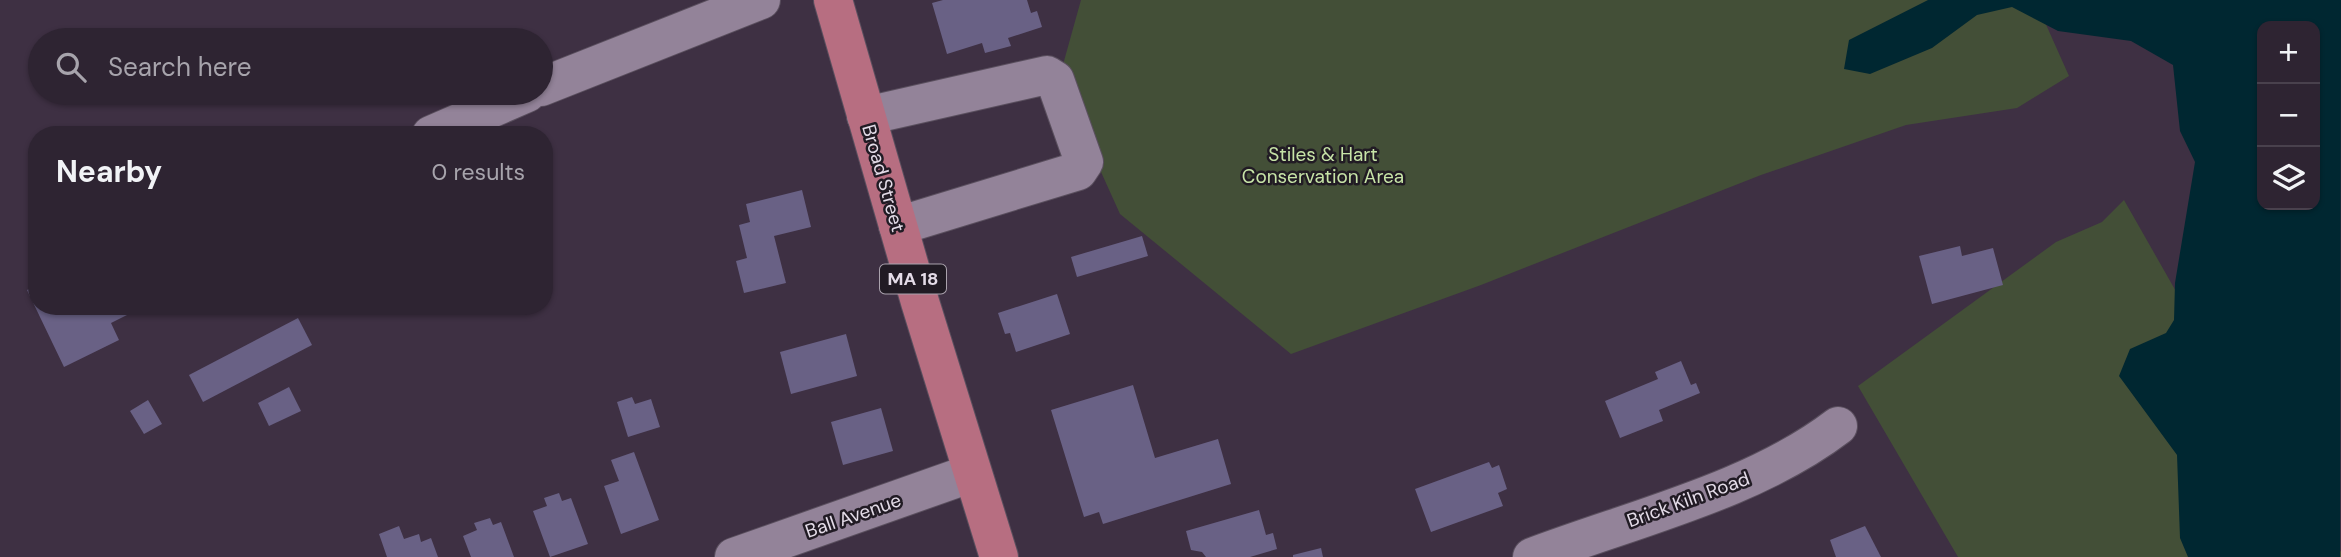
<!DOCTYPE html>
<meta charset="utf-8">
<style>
:root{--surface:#2e2432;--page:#3a303e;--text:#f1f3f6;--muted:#a7a4ac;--line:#49414d}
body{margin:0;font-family:"DM Sans",sans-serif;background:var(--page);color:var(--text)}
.controls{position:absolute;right:21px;top:21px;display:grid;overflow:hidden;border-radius:14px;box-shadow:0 2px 5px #0004}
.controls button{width:63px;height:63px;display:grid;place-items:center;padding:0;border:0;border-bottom:2px solid var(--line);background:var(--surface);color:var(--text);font:35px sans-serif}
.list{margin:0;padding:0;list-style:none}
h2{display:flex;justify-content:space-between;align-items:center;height:91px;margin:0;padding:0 28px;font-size:30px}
h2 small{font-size:23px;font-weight:400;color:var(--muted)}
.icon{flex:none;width:38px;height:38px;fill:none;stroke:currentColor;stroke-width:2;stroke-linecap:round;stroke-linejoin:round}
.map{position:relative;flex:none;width:2341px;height:557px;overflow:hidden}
.search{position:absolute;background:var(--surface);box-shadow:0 2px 5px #0004;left:28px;top:28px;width:525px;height:77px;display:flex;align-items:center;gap:18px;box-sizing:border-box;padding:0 24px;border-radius:38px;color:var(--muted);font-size:26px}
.panel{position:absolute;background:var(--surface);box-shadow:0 2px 5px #0004;left:28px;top:126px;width:525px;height:189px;border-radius:28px}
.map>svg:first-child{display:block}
.green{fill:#434f37}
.water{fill:#002731;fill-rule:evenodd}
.building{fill:#696185}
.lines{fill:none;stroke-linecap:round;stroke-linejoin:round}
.minor-casing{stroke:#5a4f5e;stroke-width:40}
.major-casing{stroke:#5a4f5e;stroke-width:40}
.minor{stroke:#938399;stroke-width:38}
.major{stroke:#b76e81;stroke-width:38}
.labels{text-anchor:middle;stroke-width:5;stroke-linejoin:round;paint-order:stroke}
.shield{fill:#211b24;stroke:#aaa2ad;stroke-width:2}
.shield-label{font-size:18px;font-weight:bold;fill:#e4dce8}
.park-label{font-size:19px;fill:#c7e4a7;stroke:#211b24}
.street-label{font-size:19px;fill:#e4dce8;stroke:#211b24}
</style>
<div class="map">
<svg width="2341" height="557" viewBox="0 0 2341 557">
<rect width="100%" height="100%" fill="#3e3043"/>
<g class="green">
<polygon points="1081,0 2040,0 2044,20 2069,76 2017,108 1906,125 1761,175 1481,285 1291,354 1120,214 1059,79"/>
<polygon points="2124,200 2227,381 2341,552 2341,557 1958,557 1858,386 2056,242 2102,222"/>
</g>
<path class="water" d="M1928 0H2341L2340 557H2188L2180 538 2177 455 2119 376 2130 349 2166 333 2174 320 2175 283 2195 162 2180 131 2173 65 2131 41 2058 31 2012 7 1977 15 1932 48 1870 74 1844 69 1849 40ZM2262 26H2315V205H2262Z"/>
<g class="building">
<polygon points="943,0 1027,0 1031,13 1037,11 1042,27 1008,38 1011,46 985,53 982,43 947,54 932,3"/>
<polygon points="802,190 811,227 774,236 786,283 744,293 736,261 747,258 739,225 750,222 746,204"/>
<polygon points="1142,236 1148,256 1077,277 1071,257"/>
<polygon points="1960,246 1962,256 1993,248 2003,285 1932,304 1919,256"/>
<polygon points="37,285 37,306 145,306 111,323 119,340 64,367 27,290"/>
<polygon points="1057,294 1070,334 1016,352 1010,333 1005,334 998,313"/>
<polygon points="298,318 312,345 203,402 189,375"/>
<polygon points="846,334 857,376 791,394 780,352"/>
<polygon points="1681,361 1691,385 1696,383 1700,393 1659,410 1663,421 1620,438 1605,401 1658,379 1655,372"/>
<polygon points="1133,385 1155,458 1218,439 1231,484 1103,524 1099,512 1084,517 1051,410"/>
<polygon points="289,387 301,411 269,426 258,403"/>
<polygon points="632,397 635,404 651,399 660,427 628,437 617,402"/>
<polygon points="148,400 162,424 144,434 130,411"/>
<polygon points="881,408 893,451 843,465 831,422"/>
<polygon points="634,452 659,520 621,534 604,486 619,481 611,460"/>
<polygon points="1489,462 1492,468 1499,465 1507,489 1498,493 1503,506 1431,532 1415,489"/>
<polygon points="559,493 562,501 571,498 588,544 550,557 533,511 547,506 544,498"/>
<polygon points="1259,510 1266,535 1273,533 1277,549 1250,557 1206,557 1202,552 1191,550 1186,531"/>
<polygon points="490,518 493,525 501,522 514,557 471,557 463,536 477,530 474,523"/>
<polygon points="399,526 404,539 419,534 421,542 431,538 438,557 387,557 379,534"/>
<polygon points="1865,526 1881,557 1836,557 1830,540"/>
<polygon points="1321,548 1323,557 1293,557 1293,555"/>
</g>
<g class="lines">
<defs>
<g id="minor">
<polyline points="541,87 761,0"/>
<polyline points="866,116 1047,75 1055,80 1084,162 1078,171 898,226"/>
<polyline points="431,135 527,93"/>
<polyline points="734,557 972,473"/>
<path d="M1532 557C1632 519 1753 491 1838 426"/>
</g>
<polyline id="major" points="833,0 920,302 999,557"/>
</defs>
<use href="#minor" class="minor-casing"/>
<use href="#major" class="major-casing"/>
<use href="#minor" class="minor"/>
<use href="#major" class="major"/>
</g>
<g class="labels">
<rect class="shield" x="880" y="264.5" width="66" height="29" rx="5"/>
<g class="shield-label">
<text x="913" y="285">MA 18</text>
</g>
<g class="park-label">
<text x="1323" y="161">Stiles &amp; Hart<tspan x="1323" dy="22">Conservation Area</tspan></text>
</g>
<g class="street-label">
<text transform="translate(884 178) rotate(74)" y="7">Broad Street</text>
<text transform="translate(1688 499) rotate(-20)" y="7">Brick Kiln Road</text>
<text transform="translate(853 515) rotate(-19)" y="7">Ball Avenue</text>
</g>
</g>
</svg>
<div class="controls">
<button>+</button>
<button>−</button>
<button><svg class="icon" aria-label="layers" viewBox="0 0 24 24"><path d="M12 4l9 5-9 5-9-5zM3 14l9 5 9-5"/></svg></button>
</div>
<div class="search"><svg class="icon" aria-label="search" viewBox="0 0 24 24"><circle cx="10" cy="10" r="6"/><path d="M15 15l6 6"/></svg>Search here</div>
<section class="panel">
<h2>Nearby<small>0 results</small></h2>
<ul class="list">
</ul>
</section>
</div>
